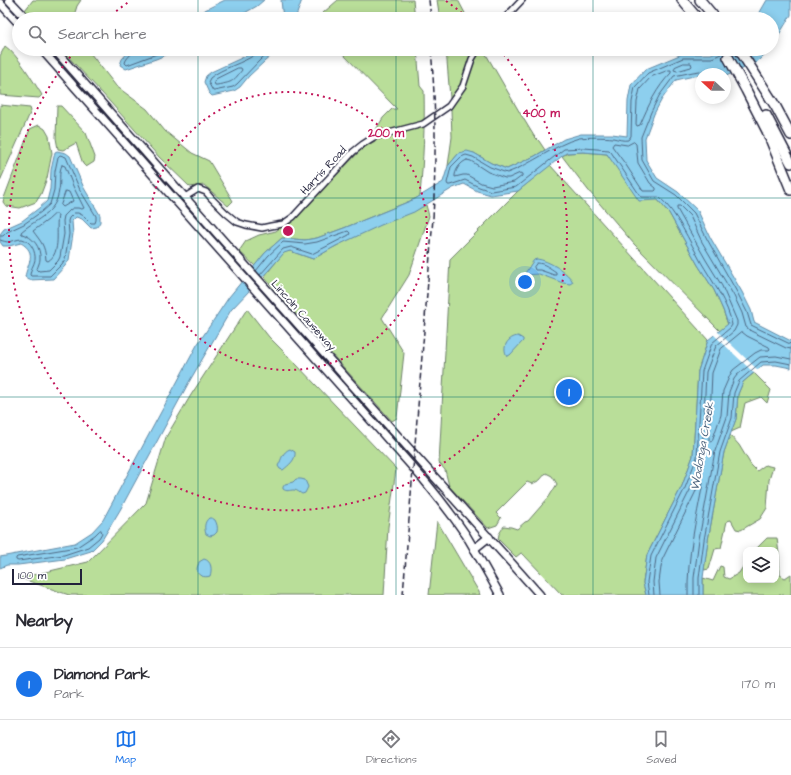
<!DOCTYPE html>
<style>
:root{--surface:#fff;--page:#f2f2f3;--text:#2b2b33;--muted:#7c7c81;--line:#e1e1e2;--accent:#1a73e8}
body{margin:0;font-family:"Architects Daughter",sans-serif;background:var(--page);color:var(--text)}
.controls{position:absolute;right:12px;bottom:12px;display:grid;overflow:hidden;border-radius:8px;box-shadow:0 2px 10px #0003}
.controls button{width:36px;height:36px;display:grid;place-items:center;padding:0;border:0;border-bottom:1px solid var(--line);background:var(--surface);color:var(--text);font:20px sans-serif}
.compass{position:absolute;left:695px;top:68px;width:36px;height:36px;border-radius:50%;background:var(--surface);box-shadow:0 2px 10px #0003;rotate:291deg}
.scale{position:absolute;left:12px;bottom:10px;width:70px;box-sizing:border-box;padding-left:4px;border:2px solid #22223b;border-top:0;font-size:11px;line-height:14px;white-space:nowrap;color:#22223b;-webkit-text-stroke:3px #fff;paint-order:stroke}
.you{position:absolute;left:525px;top:282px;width:14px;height:14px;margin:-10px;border:3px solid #fff;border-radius:50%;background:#1a73e8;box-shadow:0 0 0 6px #1a73e833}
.badge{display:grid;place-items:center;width:26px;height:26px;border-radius:50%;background:var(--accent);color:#fff;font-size:13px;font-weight:700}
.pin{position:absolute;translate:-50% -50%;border:2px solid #fff;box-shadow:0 1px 4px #0006}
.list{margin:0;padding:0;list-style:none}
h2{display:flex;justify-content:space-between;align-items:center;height:52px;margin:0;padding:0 16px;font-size:17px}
h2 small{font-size:13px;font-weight:400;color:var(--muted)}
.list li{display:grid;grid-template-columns:26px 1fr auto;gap:12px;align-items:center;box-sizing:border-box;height:72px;padding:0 16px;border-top:1px solid var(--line)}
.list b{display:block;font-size:15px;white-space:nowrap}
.list p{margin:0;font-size:13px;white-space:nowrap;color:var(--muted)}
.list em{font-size:13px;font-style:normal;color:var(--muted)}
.icon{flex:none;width:22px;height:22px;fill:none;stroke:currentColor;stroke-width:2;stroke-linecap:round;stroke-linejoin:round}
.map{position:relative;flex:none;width:791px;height:595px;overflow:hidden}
.search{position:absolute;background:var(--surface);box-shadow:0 2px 10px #0003;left:12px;right:12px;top:12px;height:44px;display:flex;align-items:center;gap:10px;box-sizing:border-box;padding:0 14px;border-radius:22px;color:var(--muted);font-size:15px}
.sheet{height:124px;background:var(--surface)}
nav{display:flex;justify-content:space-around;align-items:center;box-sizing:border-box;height:56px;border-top:1px solid var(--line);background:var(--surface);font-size:11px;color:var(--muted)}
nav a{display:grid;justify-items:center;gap:2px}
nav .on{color:var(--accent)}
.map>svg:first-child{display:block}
.green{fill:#b9de99;stroke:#6e806a}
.water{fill:#8dcfee;stroke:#628aa6}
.pier{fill:#fff}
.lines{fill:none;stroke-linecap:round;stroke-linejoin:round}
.shore{stroke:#4d6783;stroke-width:1}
.minor-casing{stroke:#22223b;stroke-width:8}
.secondary-casing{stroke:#22223b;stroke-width:10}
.motorway-casing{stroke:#22223b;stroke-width:12}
.minor{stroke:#fff;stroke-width:5}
.secondary{stroke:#fff;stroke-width:7}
.motorway{stroke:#fff;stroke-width:9}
.rail{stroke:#22223b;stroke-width:1.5;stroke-dasharray:6 3;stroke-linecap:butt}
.grid{fill:none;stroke:#0f766e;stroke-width:1;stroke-opacity:0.55}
.ring{fill:none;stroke:#c2185b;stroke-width:2;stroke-dasharray:2 4}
.labels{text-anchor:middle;stroke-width:4;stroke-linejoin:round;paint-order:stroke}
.street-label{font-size:11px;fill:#22223b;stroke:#fff}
.water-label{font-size:12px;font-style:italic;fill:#475f7a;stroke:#fff}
.centre{fill:#c2185b;stroke:#fff;stroke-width:2}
.ring-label{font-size:12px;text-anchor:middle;font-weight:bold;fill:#c2185b;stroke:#fff;stroke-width:4;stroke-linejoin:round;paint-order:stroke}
</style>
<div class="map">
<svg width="791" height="595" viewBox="0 0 791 595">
<rect width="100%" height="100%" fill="#fff"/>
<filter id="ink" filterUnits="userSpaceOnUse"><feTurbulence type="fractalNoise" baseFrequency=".025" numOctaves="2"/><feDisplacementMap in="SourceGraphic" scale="8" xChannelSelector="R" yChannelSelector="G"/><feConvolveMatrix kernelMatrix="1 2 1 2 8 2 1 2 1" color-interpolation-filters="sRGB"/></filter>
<g filter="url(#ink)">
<g class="green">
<polygon points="33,0 81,0 77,6 73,19 33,19 25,10"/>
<polygon points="338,0 413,0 415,19 316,19"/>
<polygon points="437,0 458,0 468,19 440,19"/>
<path d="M5 46C18 55 33 81 42 95L39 98 0 95V56Z"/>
<polygon points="61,49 87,49 116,86 147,109 165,131 192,153 209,161 233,201 228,206 204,185 190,187 159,157 102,93"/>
<path d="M338 49H417L420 86 424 91C425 126 423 161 420 196L415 199 344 228 317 238 305 240 282 238 265 253 255 266 239 251 246 241 259 235 276 231 301 211 363 148 377 140 374 133 383 118 392 109H397Z"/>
<polygon points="446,49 483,49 520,113 534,136 539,141 545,150 535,156 507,169 491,163 474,153 459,153 448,166 452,137 451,110"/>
<polygon points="0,105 30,108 31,111 0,181"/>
<polygon points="57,106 61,106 86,133 95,157 94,162 86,167 83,164 76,143 63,150 58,149 56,138"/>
<polygon points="39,125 45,129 49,136 52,153 47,178 41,194 36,202 20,208 6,206 3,202 4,198 30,129"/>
<polygon points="583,152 607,154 619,170 658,200 669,213 698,265 714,290 723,310 728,325 720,331 634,244 588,190 562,156 568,153"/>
<polygon points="550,165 708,340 698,371 693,456 682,486 647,555 643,583 646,595 562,595 523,554 521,553 516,557 498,539 499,534 504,526 511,527 517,529 525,522 528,521 549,497 557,484 552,476 546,473 540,480 532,484 527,482 496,513 501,518 497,525 488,528 449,486 445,470 439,463 450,259 518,191"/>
<path d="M426 205 429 216 409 275 382 318 404 353 397 418 392 421 309 329 264 277 284 252 290 251 313 259C335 246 358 234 381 224 397 218 412 213 426 205Z"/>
<polygon points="247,309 269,337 296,364 396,469 388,527 384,595 69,595 20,578 88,562 146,503 166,437 191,395"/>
<polygon points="754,373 771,390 767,403 761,397 745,403 740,428 731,432 736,419 738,394 743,382"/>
<polygon points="730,435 739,445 751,465 757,471 765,465 773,467 769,480 767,508 760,519 741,530 736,529 731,520 727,521 721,548 715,549 709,569 704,570 708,540 724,452"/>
<polygon points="437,521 479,592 480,595 429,595"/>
<polygon points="767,538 777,538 779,554 780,575 785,578 791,574 791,595 703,595 703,578 713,581 720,566 723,567 724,577 729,579 739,573 746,562 746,580 776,580 776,550 755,550"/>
</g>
<g class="water">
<polygon points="225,0 264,0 257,6 234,19 196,19 205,10"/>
<polygon points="281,0 302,0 295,19 283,19"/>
<polygon points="767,0 791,0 791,15 772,46 772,19 756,19"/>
<polygon points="131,49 180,49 156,59 126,69 120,65 122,59"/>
<polygon points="257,49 279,49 264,62 249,76 240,87 234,91 212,96 209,93 204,82 206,76 211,72 248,55"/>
<polygon points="722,49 770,49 756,63 726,76 725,76 725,74 701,74 701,75 694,76 676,80 662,99 654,114 645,138 646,160 657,178 678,192 698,211 710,237 742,292 751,310 754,322 791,341 791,368 776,365 763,365 743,382 738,394 736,419 724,452 708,540 703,578 703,595 646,595 643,583 647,555 682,486 693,456 698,371 708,340 728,324 723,310 714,290 698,265 669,213 658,200 639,201 607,154 583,152 566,153 518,191 491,195 477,191 464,184 453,188 414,212 381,225 336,246 313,259 290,251 284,253 269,270 231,310 189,382 120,510 102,540 91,551 65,559 18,565 7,565 0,568 0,557 75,543 92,532 103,520 197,345 229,297 265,253 282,238 305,240 317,238 344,228 415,199 443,182 448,166 459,153 467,151 474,153 491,163 507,169 535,156 564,139 581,134 612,134 627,136 628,101 631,85 646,69 682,54 711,54"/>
<path d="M57 151 66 153 70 156 84 188 100 215V222L97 227 91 228 82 219 76 217 72 221 73 234 69 260 65 266 53 279 29 280 25 277C27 264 38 253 21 243L9 246H3L0 242V234L4 229 22 221 39 208 47 201 50 189 51 170 55 152Z"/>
<path d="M537 259C548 260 569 273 573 282L570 284 563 283 539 274 524 275 531 264 534 260Z"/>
<path d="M518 336 523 339V341L510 355 507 356C501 346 509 337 518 336Z"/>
<path d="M290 449 295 452C296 460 289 465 283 470L280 469 278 466C282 459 282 452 290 449Z"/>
<path d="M296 479H301L305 480 308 487 305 493 302 494C300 493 297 490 294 490 289 490 287 492 283 489V487L285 484 293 482Z"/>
<path d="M209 518H212L215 520C217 524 218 527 217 532L214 535 210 536 206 534C204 528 204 522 209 518Z"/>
<path d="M204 559C212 561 212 570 210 576 205 578 196 576 197 569 197 566 199 564 199 562Z"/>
</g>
<polygon class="pier" points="717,331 759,371 755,374 713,334"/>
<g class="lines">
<g class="shore">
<path d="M133 49C133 55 126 57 125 63L127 65 170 49"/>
<path d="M258 49 257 53C243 64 223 67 210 78L208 82 213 91H214L233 87 237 84 261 59 272 49"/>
<polygon points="684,63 691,63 692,66 691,67 677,71 674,70 675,67"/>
<path d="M238 68H241L242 70C232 83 232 82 217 85H215L214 82 216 79Z"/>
<path d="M669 70H671V73C657 87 648 106 640 125L637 126 636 124 637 102 640 89 651 77Z"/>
<polyline points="705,74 703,72 700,71 693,72 674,76 659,96 651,112 641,137 642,160 654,181 676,195 694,213 707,239 738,294 747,312 751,325 788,343 791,344"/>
<polygon points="634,142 636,144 638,163 650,183 656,188 656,190 655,191 643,191 626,165 612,146 614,143 627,145"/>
<path d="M467 160 471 161 488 172 505 178H509L520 173 522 174V176L514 182 492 186 481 183 467 175H463L455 177V175C456 169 461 162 467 160Z"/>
<path d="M62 165 65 166 73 186 84 208 82 209 78 208H73L70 210 64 216 63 221 64 234 60 257 58 261 49 270 39 271 37 269C38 266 40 262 40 259 41 247 33 237 22 234L21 232C37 218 56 214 59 190 61 182 58 173 62 165Z"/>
<polygon points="66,191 69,192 73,201 63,207 61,205"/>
<path d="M55 214H57L58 215C55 229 62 253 48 261L46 260C45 245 41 242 33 231L48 220Z"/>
<path d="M0 236H3L7 232 24 224 41 212 50 204 54 190 55 171 58 157 60 155 66 157 80 190 96 216V220L95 223H91L84 216 78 213H74L69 218 68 221 69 234 65 259 62 264 50 276H31L30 275C30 270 34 265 35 260 36 252 31 241 22 239 18 239 13 241 9 242 6 242 3 241 0 240"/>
<path d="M537 263C544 263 550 268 556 272V275H554L540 270H535L534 267Z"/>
<polyline points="256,271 268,256 283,242 305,244 317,242 348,231 350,233 349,235 312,254 291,247 283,249 260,275"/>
<polygon points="742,332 747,336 769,347 770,349 769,350 761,350 755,353 733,370 730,375 723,391 721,415 712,441 710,442 709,440 712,373 721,349"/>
<polygon points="101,530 102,533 99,538 88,547 64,555 18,561 16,560 16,558 17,557 77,547 95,535 99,531"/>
<path d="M649 595 647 582 651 556 685 488 697 457 702 371 712 343 730 328 732 325C729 305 711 279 701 262 690 242 676 211 659 197H641L611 152 609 150 584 148 564 149 516 187 491 191 479 187 465 180 450 185H448L447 183 451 167 461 157 466 155 473 157 490 167 507 173C532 164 554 145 579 138 587 137 605 137 613 138 618 139 623 141 628 140L631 136 632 102 635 87 648 73 683 58H712L721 54 722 49"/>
<polyline points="654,595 653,582 656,558 690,490 702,458 706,372 716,346 734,331 737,325 737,321 722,286 706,260 677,209 677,206 680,206 690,216 702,242 734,296 742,313 746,327 751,331 786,348 791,349"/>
<path d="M660 595 659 582 662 560 695 493 699 482 702 480 703 483C696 520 687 557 688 595"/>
<polyline points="694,595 694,578 699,539 715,451 727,417 729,392 734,379 737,375 760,357 776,356 791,359"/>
<polyline points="699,595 699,578 704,540 720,452 732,418 734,393 739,381 761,362 776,361 791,364"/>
</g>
<defs>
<g id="minor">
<polyline points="504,19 522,0"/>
<polyline points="185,197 198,189 206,192 211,198 226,213 237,222 246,225 262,228 271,226 283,224 293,217 353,152 363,144 374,137 423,124 449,106 463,86 472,59 478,49"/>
</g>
<g id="secondary">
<polyline points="9,0 27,19"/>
<polyline points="0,3 19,24"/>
<path d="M41 49 424 480C439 498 453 516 466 535 478 555 489 575 500 595"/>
<polyline points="54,49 228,246 540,595"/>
<polyline points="474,549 489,537"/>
</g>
<g id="motorway">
<polyline points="682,0 698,19"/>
<polyline points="700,0 716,19"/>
<polyline points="739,49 776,107 791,135"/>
<polyline points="728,57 746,90 767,131 791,190"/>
<polyline points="766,115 791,163"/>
</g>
</defs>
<use href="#minor" class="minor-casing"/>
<use href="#secondary" class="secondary-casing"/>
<use href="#motorway" class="motorway-casing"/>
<use href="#minor" class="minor"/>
<use href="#secondary" class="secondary"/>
<use href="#motorway" class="motorway"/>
<g class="rail">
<polyline points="429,0 431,19"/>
<path d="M403 595 433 218C436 161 436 105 431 49"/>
</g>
</g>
</g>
<path class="grid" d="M198 0V19M396 0V19M593 0V19M198 49V595M396 49V595M593 49V595M0 198H791M0 397H791"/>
<g class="ring">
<circle cx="288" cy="231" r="139"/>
<path d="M107 19A279 279 0 0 1 130 1M446 1A279 279 0 0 1 469 19M500 50A279 279 0 1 1 76 50"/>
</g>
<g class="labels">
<g class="street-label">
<text transform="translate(323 170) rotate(-47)" y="4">Harris Road</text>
<text transform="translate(304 315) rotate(48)" y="4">Lincoln Causeway</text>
</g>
<g class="water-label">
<text transform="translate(702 446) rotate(-80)" y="4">Wodonga Creek</text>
</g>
</g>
<circle cx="288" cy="231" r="6" class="centre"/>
<g class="ring-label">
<text x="541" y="117">400 m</text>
<text x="386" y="137">200 m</text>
</g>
</svg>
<div class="controls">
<button><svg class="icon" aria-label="layers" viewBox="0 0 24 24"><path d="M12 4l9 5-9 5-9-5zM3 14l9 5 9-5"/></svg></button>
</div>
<svg class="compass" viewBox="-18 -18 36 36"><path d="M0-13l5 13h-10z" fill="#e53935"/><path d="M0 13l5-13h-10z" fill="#7c7c81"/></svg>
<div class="scale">100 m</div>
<div class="you"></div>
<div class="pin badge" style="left:569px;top:392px">1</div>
<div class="search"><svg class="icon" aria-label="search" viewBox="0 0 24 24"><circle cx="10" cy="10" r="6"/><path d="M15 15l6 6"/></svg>Search here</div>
</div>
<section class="sheet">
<h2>Nearby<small></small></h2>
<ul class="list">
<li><span class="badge">1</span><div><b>Diamond Park</b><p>Park</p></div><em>170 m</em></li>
</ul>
</section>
<nav>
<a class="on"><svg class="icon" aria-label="map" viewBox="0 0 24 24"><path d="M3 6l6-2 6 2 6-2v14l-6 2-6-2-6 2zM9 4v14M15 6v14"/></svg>Map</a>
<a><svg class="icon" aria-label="directions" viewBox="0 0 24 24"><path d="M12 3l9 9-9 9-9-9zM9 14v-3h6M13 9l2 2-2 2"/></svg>Directions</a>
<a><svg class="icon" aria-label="saved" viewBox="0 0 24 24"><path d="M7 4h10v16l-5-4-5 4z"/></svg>Saved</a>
</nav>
